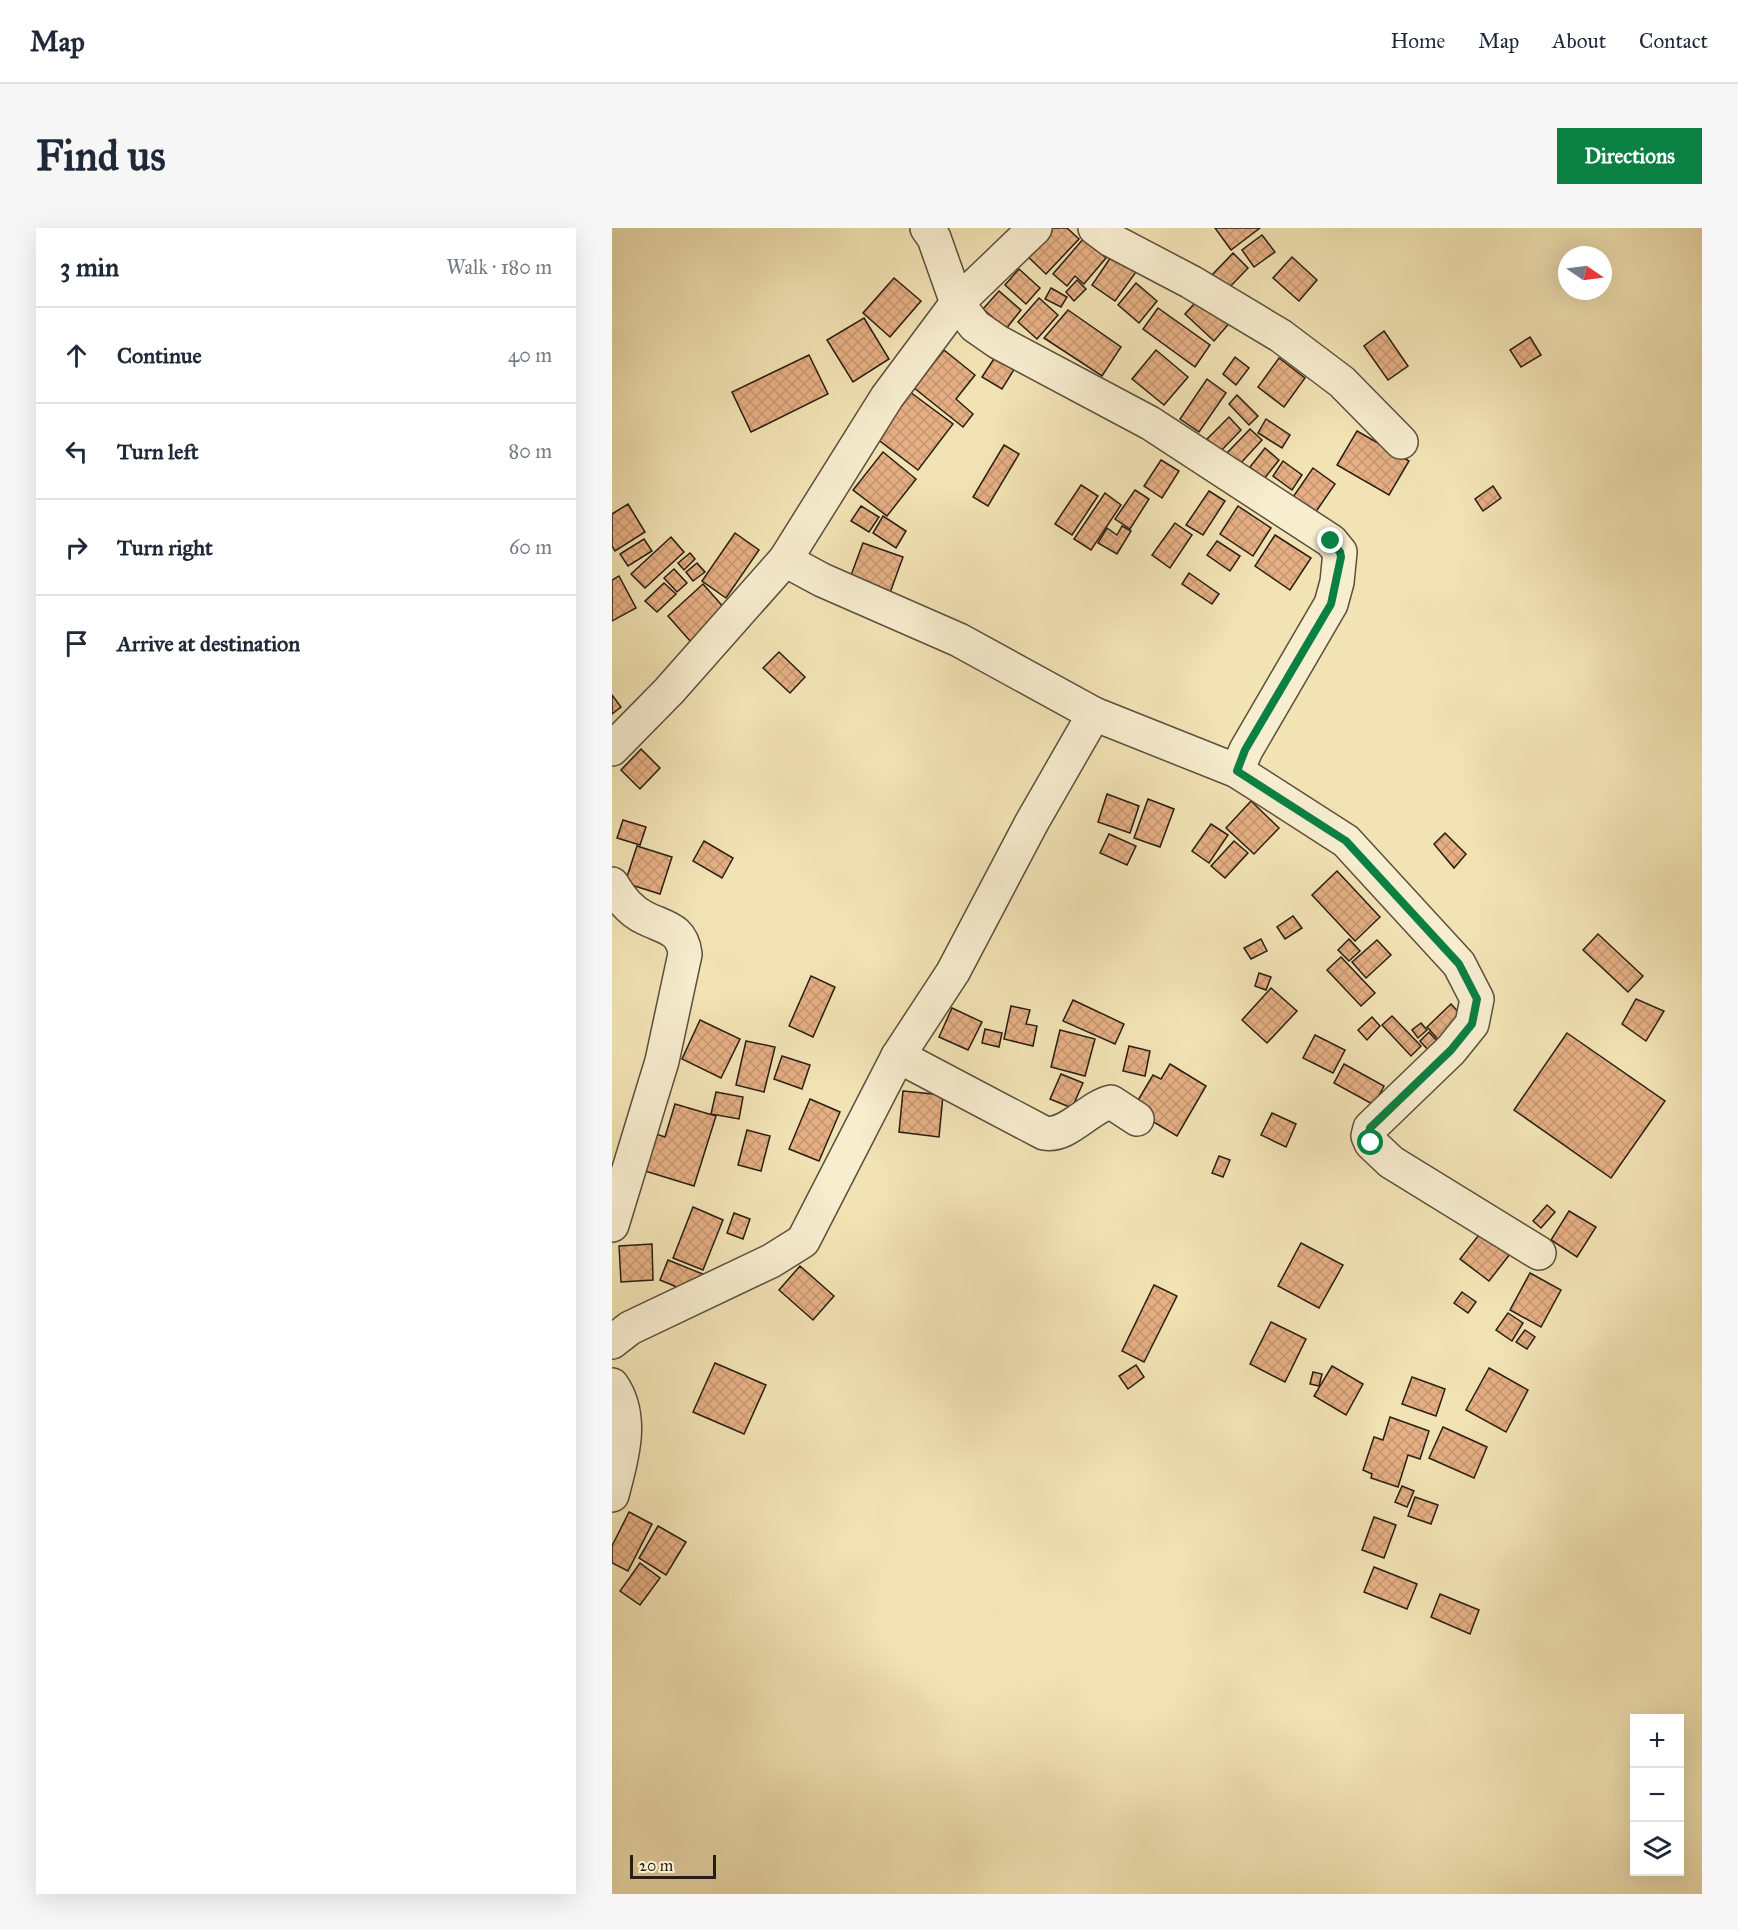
<!DOCTYPE html>
<meta charset="utf-8">
<style>
:root{--surface:#fff;--page:#f6f6f7;--text:#1f2937;--muted:#747a83;--line:#e0e1e3;--accent:#0b8043}
body{margin:0;font-family:"IM FELL Great Primer",serif;background:var(--page);color:var(--text)}
.controls{position:absolute;right:18px;bottom:18px;display:grid;overflow:hidden;border-radius:0px;box-shadow:0 6px 24px #0002}
.controls button{width:54px;height:54px;display:grid;place-items:center;padding:0;border:0;border-bottom:2px solid var(--line);background:var(--surface);color:var(--text);font:30px sans-serif}
.compass{position:absolute;left:946px;top:18px;width:54px;height:54px;border-radius:50%;background:var(--surface);box-shadow:0 6px 24px #0002;rotate:103deg}
.scale{position:absolute;left:18px;bottom:15px;width:86px;box-sizing:border-box;padding-left:6px;border:3px solid #291e12;border-top:0;font-size:16px;line-height:21px;white-space:nowrap;color:#291e12;-webkit-text-stroke:4px #f7edcf;paint-order:stroke}
.stop{position:absolute;width:18px;height:18px;margin:-14px;border:4px solid #0b8043;border-radius:50%;background:#fff}
.stop.end{background:#0b8043;border-color:#fff;box-shadow:0 2px 6px #0008}
.list{margin:0;padding:0;list-style:none}
h2{display:flex;justify-content:space-between;align-items:center;height:78px;margin:0;padding:0 24px;font-size:26px}
h2 small{font-size:20px;font-weight:400;color:var(--muted)}
.list li{display:grid;grid-template-columns:39px 1fr auto;gap:18px;align-items:center;box-sizing:border-box;height:96px;padding:0 24px;border-top:2px solid var(--line)}
.list b{display:block;font-size:22px;white-space:nowrap}
.list em{font-size:20px;font-style:normal;color:var(--muted)}
.icon{flex:none;width:33px;height:33px;fill:none;stroke:currentColor;stroke-width:2;stroke-linecap:round;stroke-linejoin:round}
.map{position:relative;flex:none;width:1090px;height:1666px;overflow:hidden;border-radius:0px}
header{display:flex;align-items:center;gap:36px;box-sizing:border-box;height:84px;padding:0 30px;background:var(--surface);border-bottom:2px solid var(--line)}
header strong{font-size:28px}
nav{display:flex;gap:33px;margin-inline-start:auto;font-size:21px}
.intro{display:flex;align-items:center;justify-content:space-between;box-sizing:border-box;height:144px;padding:0 36px}
h1{margin:0;font-size:42px}
.button{padding:15px 27px;border-radius:0px;background:var(--accent);color:#fff;font-size:21px;font-weight:700}
main{display:flex;gap:36px;padding:0 36px}
aside{flex:1;background:var(--surface);border-radius:0px;box-shadow:0 6px 24px #0002}
.map>svg:first-child{display:block}
.building{fill:url(#building-cross-hatch);stroke:#291e12;stroke-width:1.5}
.lines{fill:none;stroke-linecap:round;stroke-linejoin:round}
.minor-casing{stroke:#5b4f3b;stroke-width:36}
.minor{stroke:#f7edcf;stroke-width:33}
.route{stroke:#0b8043;stroke-width:8}
</style>
<header>
<strong>Map</strong>
<nav><a>Home</a><a>Map</a><a>About</a><a>Contact</a></nav>
</header>
<div class="intro"><h1>Find us</h1><a class="button">Directions</a></div>
<main>
<aside>
<h2>3 min<small>Walk · 180 m</small></h2>
<ul class="list">
<li><svg class="icon" aria-label="ahead" viewBox="0 0 24 24"><path d="M12 20V5M6 11l6-6 6 6"/></svg><div><b>Continue</b></div><em>40 m</em></li>
<li><svg class="icon" aria-label="left" viewBox="0 0 24 24"><path d="M17 20v-9H6M10 6l-5 5 5 5"/></svg><div><b>Turn left</b></div><em>80 m</em></li>
<li><svg class="icon" aria-label="right" viewBox="0 0 24 24"><path d="M7 20v-9h11M14 6l5 5-5 5"/></svg><div><b>Turn right</b></div><em>60 m</em></li>
<li><svg class="icon" aria-label="arrive" viewBox="0 0 24 24"><path d="M6 21V4h12l-3 4 3 4H6"/></svg><div><b>Arrive at destination</b></div></li>
</ul>
</aside>
<div class="map">
<svg width="1090" height="1666" viewBox="0 0 1090 1666">
<defs>
<pattern id="building-cross-hatch" width="8" height="8" patternUnits="userSpaceOnUse" patternTransform="scale(1.5)"><rect width="8" height="8" fill="#e6af84"/><path d="M0 0l8 8M0 8l8-8" fill="none" stroke="#c59671"/></pattern>
</defs>
<rect width="100%" height="100%" fill="#f2e3b5"/>
<filter id="stains"><feTurbulence type="fractalNoise" baseFrequency=".00333" numOctaves="4"/><feColorMatrix values="0 0 0 0 .2 0 0 0 0 .09 0 0 0 0 .02 0 0 0 .5 -.17"/></filter>
<radialGradient id="worn" r=".72"><stop offset=".6" stop-color="#630" stop-opacity="0"/><stop offset="1" stop-color="#630" stop-opacity=".3"/></radialGradient>
<g class="building">
<polygon points="434,0 455,0 467,11 434,46 411,24"/>
<polygon points="603,0 648,0 619,22"/>
<polygon points="650,7 663,24 642,39 630,22"/>
<polygon points="472,10 494,30 472,56 463,48 455,58 441,46"/>
<polygon points="621,25 636,40 614,63 599,48"/>
<polygon points="501,26 524,44 503,73 480,57"/>
<polygon points="680,29 705,52 687,73 661,50"/>
<polygon points="407,41 428,60 414,76 393,57"/>
<polygon points="282,50 309,73 278,109 251,85"/>
<polygon points="465,52 474,61 462,73 454,64"/>
<polygon points="524,55 545,73 527,95 506,77"/>
<polygon points="439,60 455,69 449,79 433,71"/>
<polygon points="387,63 409,82 394,101 371,81"/>
<polygon points="591,66 620,92 602,113 573,86"/>
<polygon points="427,70 446,87 425,111 406,94"/>
<polygon points="546,80 598,117 583,139 531,101"/>
<polygon points="456,82 509,119 490,148 432,110"/>
<polygon points="252,90 277,131 241,154 215,112"/>
<polygon points="772,103 796,138 776,152 752,118"/>
<polygon points="918,109 929,127 909,139 898,122"/>
<polygon points="332,122 363,147 344,171 361,186 351,199 302,160"/>
<polygon points="544,122 576,149 552,177 520,151"/>
<polygon points="387,123 406,135 390,161 370,149"/>
<polygon points="197,127 216,166 139,204 120,164"/>
<polygon points="623,129 637,140 624,157 611,146"/>
<polygon points="667,130 693,150 672,179 646,159"/>
<polygon points="595,151 614,165 587,204 568,191"/>
<polygon points="298,164 341,196 306,242 264,210"/>
<polygon points="625,167 646,188 637,197 617,176"/>
<polygon points="617,189 629,202 608,224 595,211"/>
<polygon points="654,191 678,207 670,220 646,205"/>
<polygon points="638,201 650,212 627,237 615,225"/>
<polygon points="745,203 797,233 777,267 725,237"/>
<polygon points="392,217 407,226 376,278 361,269"/>
<polygon points="653,220 667,232 652,251 638,239"/>
<polygon points="271,224 304,251 275,288 241,262"/>
<polygon points="549,232 567,243 550,270 532,258"/>
<polygon points="671,233 690,247 680,262 661,248"/>
<polygon points="701,240 723,256 703,285 681,269"/>
<polygon points="469,257 486,268 460,307 443,296"/>
<polygon points="881,258 889,270 871,283 863,271"/>
<polygon points="523,262 537,271 518,301 503,291"/>
<polygon points="597,263 613,273 591,307 574,297"/>
<polygon points="493,265 509,277 479,322 462,311"/>
<polygon points="16,276 33,304 3,323 0,318 0,286"/>
<polygon points="249,278 267,289 257,304 239,293"/>
<polygon points="626,278 659,300 641,328 608,306"/>
<polygon points="271,288 294,303 284,320 261,305"/>
<polygon points="563,295 580,307 558,340 540,327"/>
<polygon points="510,298 519,303 505,326 486,315 495,300 505,307"/>
<polygon points="123,305 147,322 114,370 90,353"/>
<polygon points="663,307 699,330 678,362 643,338"/>
<polygon points="59,309 72,324 33,360 19,346"/>
<polygon points="32,311 40,323 16,338 8,326"/>
<polygon points="605,313 628,328 618,343 595,327"/>
<polygon points="251,315 291,329 275,373 235,358"/>
<polygon points="78,325 83,331 72,342 66,335"/>
<polygon points="85,335 93,344 81,353 74,344"/>
<polygon points="62,341 75,355 65,364 52,350"/>
<polygon points="577,345 607,366 600,376 570,356"/>
<polygon points="7,348 24,380 0,393 0,352"/>
<polygon points="52,355 64,366 45,384 33,373"/>
<polygon points="91,356 114,382 79,414 56,388"/>
<polygon points="167,424 193,449 178,465 151,440"/>
<polygon points="0,467 9,479 0,486"/>
<polygon points="29,521 48,540 28,561 9,542"/>
<polygon points="495,566 527,578 518,605 486,594"/>
<polygon points="536,571 562,581 548,619 522,610"/>
<polygon points="639,573 667,600 642,626 614,600"/>
<polygon points="11,592 34,599 28,617 5,610"/>
<polygon points="599,596 616,607 597,635 580,623"/>
<polygon points="833,605 854,626 842,640 822,616"/>
<polygon points="497,606 524,618 515,637 488,625"/>
<polygon points="92,613 121,630 110,650 81,633"/>
<polygon points="622,613 636,625 613,650 599,638"/>
<polygon points="25,618 60,629 48,666 13,655"/>
<polygon points="725,643 768,689 743,713 700,667"/>
<polygon points="681,688 690,700 673,711 665,699"/>
<polygon points="986,706 1031,748 1016,764 971,722"/>
<polygon points="649,711 655,723 639,731 632,720"/>
<polygon points="737,711 748,723 737,733 726,722"/>
<polygon points="765,712 779,727 754,750 740,734"/>
<polygon points="729,729 763,765 749,778 715,742"/>
<polygon points="647,745 659,749 654,762 643,758"/>
<polygon points="199,748 223,759 201,809 177,798"/>
<polygon points="659,760 685,783 655,815 630,792"/>
<polygon points="1024,771 1052,783 1034,813 1010,796"/>
<polygon points="461,772 512,796 503,816 451,793"/>
<polygon points="839,776 856,794 832,818 815,799"/>
<polygon points="399,778 418,782 414,796 425,798 421,818 392,811"/>
<polygon points="340,780 370,794 356,822 327,809"/>
<polygon points="780,788 809,818 799,828 770,797"/>
<polygon points="760,789 768,798 755,812 746,802"/>
<polygon points="88,792 128,811 109,850 70,831"/>
<polygon points="809,795 815,802 806,810 800,802"/>
<polygon points="373,801 390,805 387,819 370,815"/>
<polygon points="448,802 483,811 473,848 439,839"/>
<polygon points="817,804 826,814 817,823 808,813"/>
<polygon points="955,805 1053,873 999,950 902,882"/>
<polygon points="703,807 733,822 721,845 691,830"/>
<polygon points="134,813 163,819 152,864 124,857"/>
<polygon points="517,818 538,823 533,848 511,843"/>
<polygon points="170,828 198,837 190,861 162,851"/>
<polygon points="558,836 594,858 565,908 528,886 522,879 541,847 549,851"/>
<polygon points="732,836 772,858 762,877 722,855"/>
<polygon points="449,846 471,855 460,880 438,871"/>
<polygon points="291,863 331,867 327,909 287,904"/>
<polygon points="104,864 131,869 127,891 99,886"/>
<polygon points="198,871 228,884 207,933 177,921"/>
<polygon points="63,876 104,888 82,958 33,943 44,906 53,909"/>
<polygon points="660,885 684,896 674,919 649,907"/>
<polygon points="135,902 158,908 149,943 126,937"/>
<polygon points="607,928 618,932 611,949 600,945"/>
<polygon points="935,977 943,984 929,1000 921,993"/>
<polygon points="81,979 111,992 91,1042 61,1030"/>
<polygon points="957,983 984,999 965,1029 939,1012"/>
<polygon points="122,985 138,991 131,1011 115,1005"/>
<polygon points="870,1003 898,1026 877,1053 848,1031"/>
<polygon points="689,1015 731,1037 707,1080 666,1058"/>
<polygon points="40,1016 41,1052 9,1054 7,1018"/>
<polygon points="56,1032 93,1047 84,1067 48,1052"/>
<polygon points="188,1038 222,1068 201,1092 167,1062"/>
<polygon points="918,1045 949,1062 929,1099 898,1082"/>
<polygon points="542,1057 565,1068 532,1134 510,1123"/>
<polygon points="850,1064 864,1074 856,1085 842,1075"/>
<polygon points="896,1085 911,1095 900,1113 884,1102"/>
<polygon points="659,1094 694,1111 673,1154 638,1136"/>
<polygon points="913,1102 923,1109 915,1121 904,1114"/>
<polygon points="103,1135 154,1157 132,1206 81,1184"/>
<polygon points="524,1137 532,1149 516,1161 507,1148"/>
<polygon points="720,1138 751,1156 734,1187 702,1168"/>
<polygon points="877,1140 916,1162 894,1204 854,1182"/>
<polygon points="701,1144 710,1146 707,1158 698,1156"/>
<polygon points="800,1149 833,1161 824,1188 790,1176"/>
<polygon points="778,1189 817,1203 808,1231 796,1227 786,1259 759,1250 760,1246 751,1242 762,1209 771,1212"/>
<polygon points="831,1199 875,1219 862,1250 817,1230"/>
<polygon points="790,1258 802,1263 795,1279 783,1274"/>
<polygon points="803,1269 826,1277 819,1296 796,1288"/>
<polygon points="17,1284 40,1296 16,1343 0,1335 0,1318"/>
<polygon points="762,1289 784,1297 772,1330 750,1322"/>
<polygon points="46,1298 74,1314 54,1347 27,1330"/>
<polygon points="28,1335 48,1350 28,1377 8,1363"/>
<polygon points="762,1339 805,1356 795,1381 752,1364"/>
<polygon points="828,1366 867,1382 858,1406 819,1389"/>
</g>
<g class="lines">
<defs>
<g id="minor">
<polyline points="423,0 345,75 363,98 386,114 538,195 719,313 728,324 725,354 719,376 634,522 625,543"/>
<polyline points="483,0 499,12 579,54 669,108 730,154 789,214"/>
<polyline points="173,332 210,352 347,412 482,486 625,543 734,613 847,736 865,771 860,796 839,822 758,900 756,908 759,915 779,934 927,1025"/>
<polyline points="0,521 57,463 173,332 275,169 345,75 322,10 315,0"/>
<path d="M0 656C8 670 18 683 33 690 53 700 70 700 73 726L50 833 0 997"/>
<path d="M286 828 432 905C455 910 477 879 499 874L525 891"/>
<polyline points="0,1114 18,1100 159,1033 191,1013 286,828 341,744 420,594 482,486"/>
<path d="M0 1157C23 1190 9 1232 0 1267"/>
</g>
</defs>
<use href="#minor" class="minor-casing"/>
<use href="#minor" class="minor"/>
</g>
<g class="lines">
<polyline class="route" points="719,313 728,324 729,329 719,376 633,522 625,543 734,613 847,736 865,771 860,796 839,822 758,900 756,908 759,915"/>
</g>
<rect width="100%" height="100%" filter="url(#stains)"/>
<rect width="100%" height="100%" fill="url(#worn)"/>
</svg>
<div class="controls">
<button>+</button>
<button>−</button>
<button><svg class="icon" aria-label="layers" viewBox="0 0 24 24"><path d="M12 4l9 5-9 5-9-5zM3 14l9 5 9-5"/></svg></button>
</div>
<svg class="compass" viewBox="-18 -18 36 36"><path d="M0-13l5 13h-10z" fill="#e53935"/><path d="M0 13l5-13h-10z" fill="#747a83"/></svg>
<div class="scale">20 m</div>
<div class="stop" style="left:759px;top:915px"></div>
<div class="stop end" style="left:719px;top:313px"></div>
</div>
</main>
